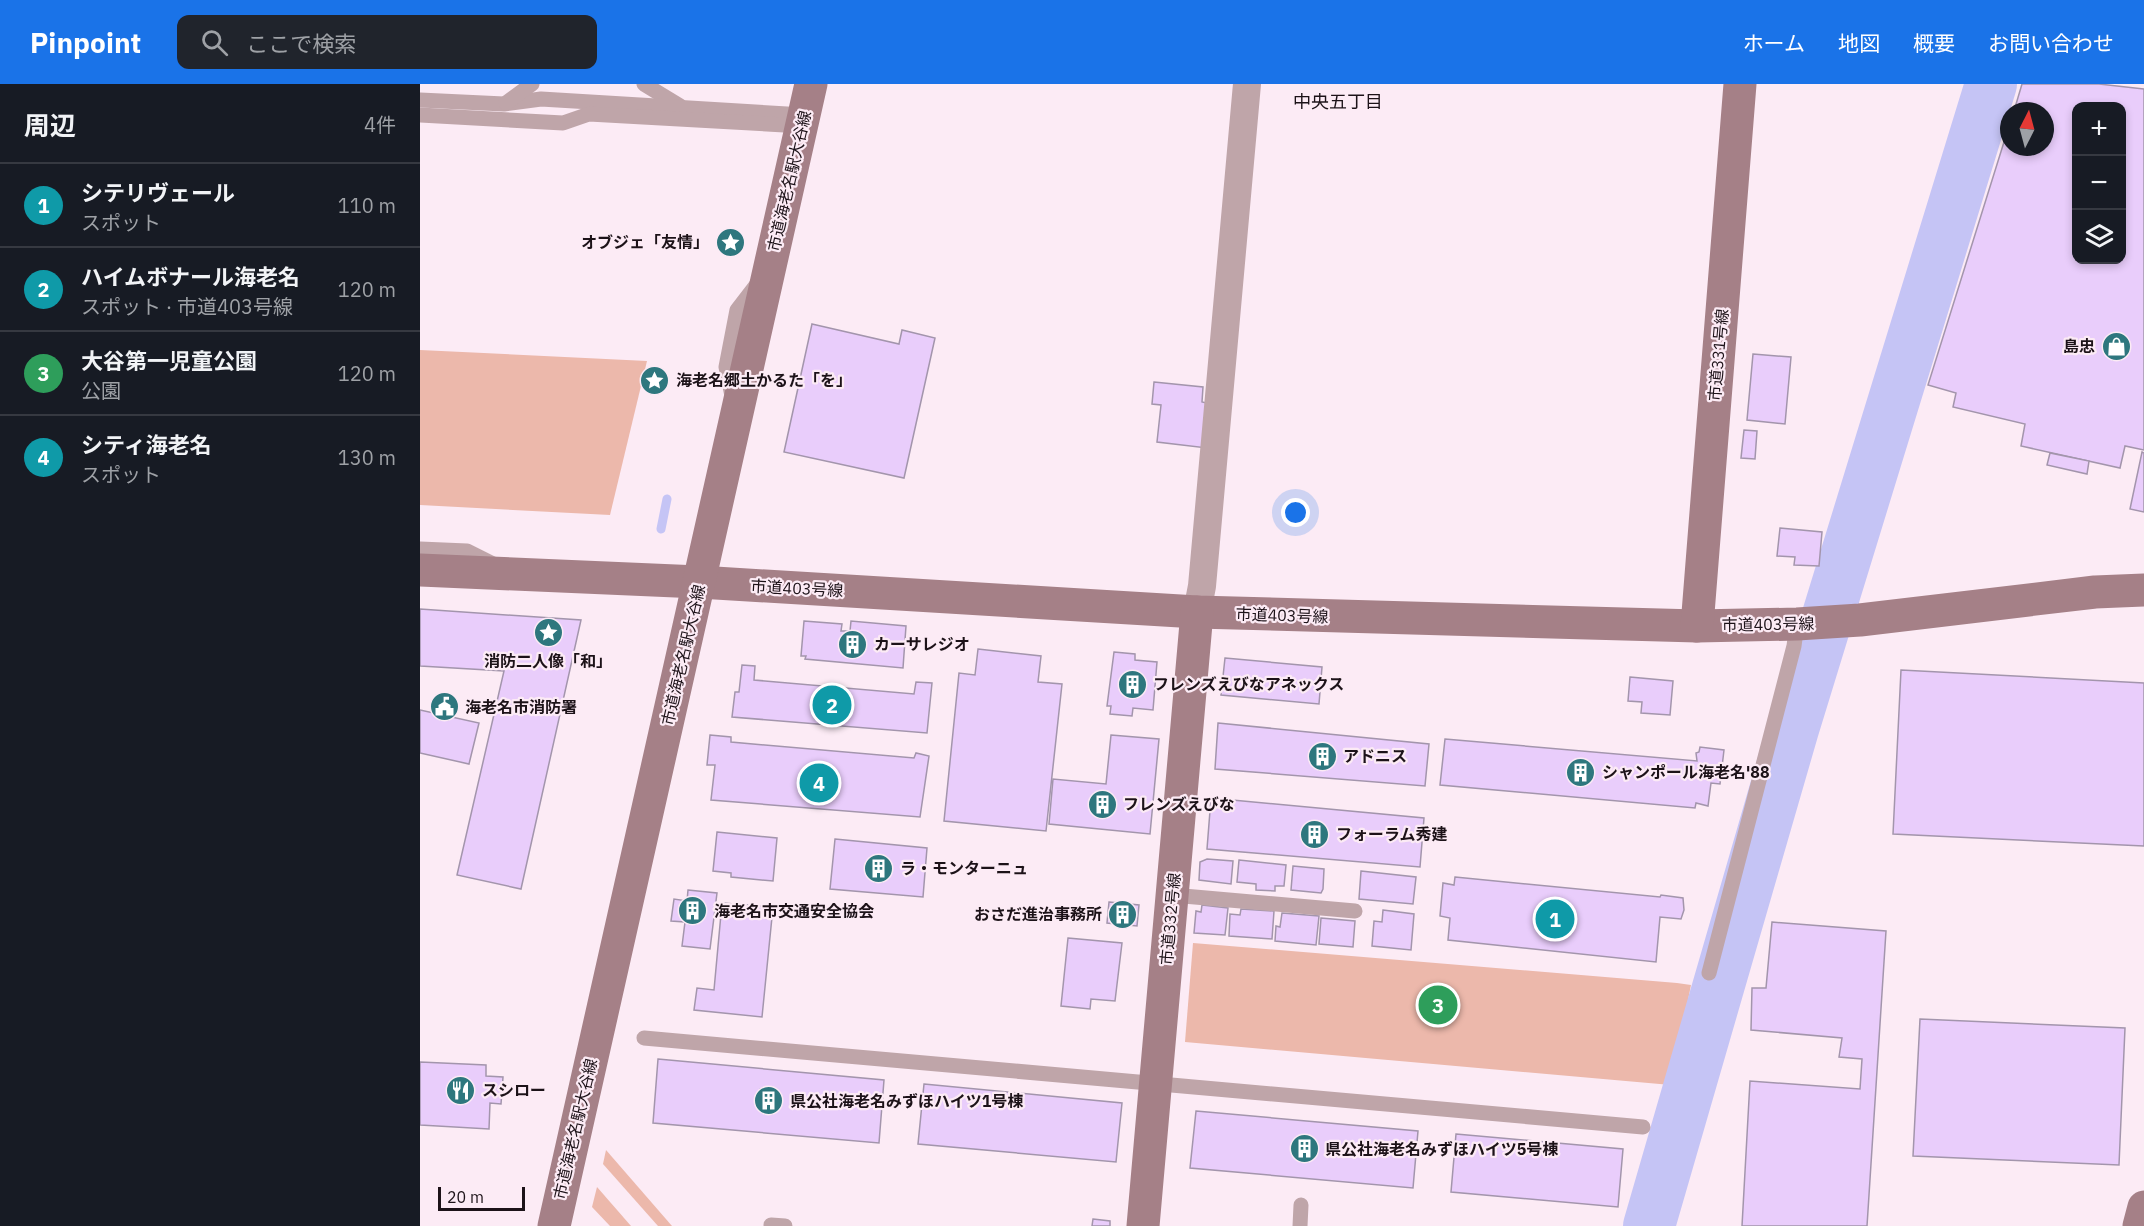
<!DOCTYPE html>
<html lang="ja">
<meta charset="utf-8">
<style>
:root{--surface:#171b24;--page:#20242c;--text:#f1f3f6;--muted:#9ea1a6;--line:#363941;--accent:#1a73e8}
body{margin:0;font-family:"IBM Plex Sans","Noto Sans JP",sans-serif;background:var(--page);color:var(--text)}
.controls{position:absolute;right:18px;top:18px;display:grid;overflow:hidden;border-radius:12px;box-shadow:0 3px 9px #0003}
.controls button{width:54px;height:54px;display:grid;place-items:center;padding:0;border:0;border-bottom:2px solid var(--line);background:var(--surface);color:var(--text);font:30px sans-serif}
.compass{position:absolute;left:1580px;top:18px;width:54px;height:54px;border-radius:50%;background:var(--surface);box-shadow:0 3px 9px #0003;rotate:6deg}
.scale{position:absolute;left:18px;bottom:15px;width:87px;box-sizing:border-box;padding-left:6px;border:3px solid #1c1218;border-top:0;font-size:16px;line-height:21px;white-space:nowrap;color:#1c1218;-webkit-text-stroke:4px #fcebf5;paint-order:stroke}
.you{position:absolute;left:876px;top:429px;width:21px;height:21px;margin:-15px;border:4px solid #fff;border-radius:50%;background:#1a73e8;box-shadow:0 0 0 9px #1a73e833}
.badge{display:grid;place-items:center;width:39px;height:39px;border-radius:50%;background:var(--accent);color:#fff;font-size:20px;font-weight:700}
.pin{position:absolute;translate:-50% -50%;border:3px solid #fff;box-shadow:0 2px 6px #0006}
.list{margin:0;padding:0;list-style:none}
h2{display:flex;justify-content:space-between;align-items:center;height:78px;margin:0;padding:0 24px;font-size:26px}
h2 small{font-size:20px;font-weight:400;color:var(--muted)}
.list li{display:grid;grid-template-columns:39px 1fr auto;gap:18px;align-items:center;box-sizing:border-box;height:84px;padding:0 24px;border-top:2px solid var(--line)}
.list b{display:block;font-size:22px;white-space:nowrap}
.list p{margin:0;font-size:20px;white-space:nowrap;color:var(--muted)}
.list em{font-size:20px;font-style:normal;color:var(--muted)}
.icon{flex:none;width:33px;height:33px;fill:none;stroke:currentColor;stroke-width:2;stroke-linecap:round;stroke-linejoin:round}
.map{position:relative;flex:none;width:1724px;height:1142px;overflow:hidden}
header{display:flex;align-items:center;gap:36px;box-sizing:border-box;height:84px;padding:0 30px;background:var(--accent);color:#fff}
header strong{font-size:28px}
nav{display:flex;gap:33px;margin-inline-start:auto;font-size:21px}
.search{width:420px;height:54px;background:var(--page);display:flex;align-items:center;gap:15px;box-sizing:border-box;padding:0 21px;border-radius:12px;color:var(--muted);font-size:22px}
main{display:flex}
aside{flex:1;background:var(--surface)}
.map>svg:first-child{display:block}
.green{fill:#ecb8ab}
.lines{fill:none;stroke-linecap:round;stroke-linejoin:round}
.stream{stroke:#c5c4f5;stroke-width:9}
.river{stroke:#c5c4f5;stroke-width:52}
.building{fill:#e9cdfb;stroke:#a395ac;stroke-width:1.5;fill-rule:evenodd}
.lane{stroke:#bfa5a9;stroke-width:15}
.street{stroke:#bfa5a9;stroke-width:28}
.secondary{stroke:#a58087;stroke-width:33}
.labels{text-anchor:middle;stroke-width:4.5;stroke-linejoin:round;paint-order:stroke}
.street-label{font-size:16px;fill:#1c1218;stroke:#fcebf5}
.poi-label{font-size:16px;font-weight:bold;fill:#1c1218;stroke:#fcebf5;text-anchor:start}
.neighbourhood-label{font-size:18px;fill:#1c1218;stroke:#fcebf5}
</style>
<header>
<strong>Pinpoint</strong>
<div class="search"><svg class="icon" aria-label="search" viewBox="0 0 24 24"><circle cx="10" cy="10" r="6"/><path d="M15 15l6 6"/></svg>ここで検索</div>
<nav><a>ホーム</a><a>地図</a><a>概要</a><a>お問い合わせ</a></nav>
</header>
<main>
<aside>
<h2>周辺<small>4件</small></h2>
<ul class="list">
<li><span class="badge" style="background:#0f9aa8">1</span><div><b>シテリヴェール</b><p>スポット</p></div><em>110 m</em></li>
<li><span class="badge" style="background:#0f9aa8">2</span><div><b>ハイムボナール海老名</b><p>スポット · 市道403号線</p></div><em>120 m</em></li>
<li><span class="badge" style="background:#2e9e5b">3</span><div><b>大谷第一児童公園</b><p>公園</p></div><em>120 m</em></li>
<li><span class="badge" style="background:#0f9aa8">4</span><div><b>シティ海老名</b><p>スポット</p></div><em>130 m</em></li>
</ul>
</aside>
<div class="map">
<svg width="1724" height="1142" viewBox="0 0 1724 1142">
<rect width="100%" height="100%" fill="#fcebf5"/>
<g class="green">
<polygon points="0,266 227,277 190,431 0,421"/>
<polygon points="773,859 1257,899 1271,901 1251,1001 765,958"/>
<polygon points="186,1066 252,1142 238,1142 183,1080"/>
<polygon points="177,1103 211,1142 190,1142 172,1123"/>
</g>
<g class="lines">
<polyline class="stream" points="241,445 247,415"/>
<polyline class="river" points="1229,1142 1373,645 1571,0"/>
</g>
<g class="building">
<path d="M1602 0H1679L1724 5V366L1705 362 1700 384 1601 362 1605 340 1533 323 1536 309 1508 301 1589 42V63H1625V27H1594ZM1656 22H1702V176H1656Z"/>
<polygon points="392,240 479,260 482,246 515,254 484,394 364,368"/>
<polygon points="1333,270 1371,273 1365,340 1327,336"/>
<polygon points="734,298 783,303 782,318 791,320 787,364 737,358 741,321 732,320"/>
<polygon points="1324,346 1337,347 1335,375 1321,374"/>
<polygon points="1722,368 1724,369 1724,428 1710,425"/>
<polygon points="1630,369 1669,377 1667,390 1627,381"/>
<polygon points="1360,444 1402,448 1399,482 1374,481 1375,473 1357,472"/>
<polygon points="0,525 161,536 101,805 37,791 84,587 0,582"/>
<polygon points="384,537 422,540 421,547 430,547 431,537 486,542 483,584 385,575 386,572 381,572"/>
<polygon points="558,565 621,572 618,598 642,600 626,747 524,737 539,589 555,591"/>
<polygon points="694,568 715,570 715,576 737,578 733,626 713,624 712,632 690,630 691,622 687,622"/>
<polygon points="805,574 902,583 899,620 801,611"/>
<polygon points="322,581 335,582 334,596 494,610 496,598 512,599 507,649 312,633 315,608 319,608"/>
<polygon points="1481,586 1724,599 1724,762 1473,750"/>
<polygon points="1210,593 1253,597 1250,631 1221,629 1222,618 1208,617"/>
<polygon points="0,626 59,639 49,680 0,669"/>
<polygon points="798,639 1009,660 1005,702 795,685"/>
<polygon points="290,651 311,653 311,658 494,674 496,669 509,672 500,733 291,716 295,681 287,681"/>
<polygon points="691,651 739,655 730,750 629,740 633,695 686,700"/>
<polygon points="1025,655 1277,677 1276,669 1279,668 1280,663 1304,666 1300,700 1291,699 1288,722 1276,719 1275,724 1020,701"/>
<polygon points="791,714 1004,734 1000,783 787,765"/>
<polygon points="297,748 357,754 353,797 311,793 311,789 293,787"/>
<polygon points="415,755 507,764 503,813 410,805"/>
<polygon points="787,775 813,777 811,800 779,796 780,778"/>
<polygon points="819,776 866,781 864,802 855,802 855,807 836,806 836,800 817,798"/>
<polygon points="873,782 904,785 903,805 901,809 871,806"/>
<polygon points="941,787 996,793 993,820 939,815"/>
<polygon points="1035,793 1240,813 1241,811 1263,814 1264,826 1261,835 1240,833 1236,878 1028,856 1030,834 1020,832 1023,799 1034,801"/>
<polygon points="268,806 297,809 290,865 262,862 265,838 251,837 254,815 267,817"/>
<polygon points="689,818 719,821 717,842 687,839"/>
<polygon points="302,819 353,823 342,933 274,926 277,904 294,906"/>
<polygon points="782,821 808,824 805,851 774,849 776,827 781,828"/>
<polygon points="821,825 854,827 852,855 809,852 810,830 820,831"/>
<polygon points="963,826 994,830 991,866 952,862 954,837 962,838"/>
<polygon points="862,829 899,832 896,861 855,857 856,842 860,843"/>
<polygon points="901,834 935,837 933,863 899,860"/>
<polygon points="1352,838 1466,847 1447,1142 1322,1142 1330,997 1440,1005 1442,975 1419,973 1422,954 1331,946 1332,904 1346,904"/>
<polygon points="648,854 702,859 695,917 671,915 670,925 641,922"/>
<polygon points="1500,935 1705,944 1699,1081 1493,1072"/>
<polygon points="238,975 464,996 459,1059 233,1039"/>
<polygon points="0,978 66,981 66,992 83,993 81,1020 70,1019 69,1045 0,1041"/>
<polygon points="504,1000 702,1019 696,1078 498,1060"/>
<polygon points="776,1027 998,1047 993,1104 770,1084"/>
<polygon points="1036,1050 1203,1065 1198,1123 1031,1108"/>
<polygon points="673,1135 690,1137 690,1142 672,1142"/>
</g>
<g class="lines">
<g class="lane">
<polyline points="224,0 260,22"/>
<polyline points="0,16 84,20 121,15 384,31"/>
<polyline points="86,19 112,0"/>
<polyline points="0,31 143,39 169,30 382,42"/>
<polyline points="312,312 306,283 317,226 337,200"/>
<polyline points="0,465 47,467 75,481"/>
<polyline points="752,811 935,827"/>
<polyline points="1289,889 1374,562 1377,540"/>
<polyline points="224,954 1223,1043"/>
<polyline points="351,1141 365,1142"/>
<polyline points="880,1142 881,1121"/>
</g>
<polyline class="street" points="777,528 782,502 827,0"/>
<g class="secondary">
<polyline points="0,486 279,498 777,528 1277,542 1377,540 1440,536 1675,508 1724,506"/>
<polyline points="1277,542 1320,0"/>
<polyline points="134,1142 391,0"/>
<polyline points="723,1142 777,528"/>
<polyline points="1719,1142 1724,1123"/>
</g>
</g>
<defs>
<symbol id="sight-disc" viewBox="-11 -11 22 22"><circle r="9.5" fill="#2e777e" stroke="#fcebf5"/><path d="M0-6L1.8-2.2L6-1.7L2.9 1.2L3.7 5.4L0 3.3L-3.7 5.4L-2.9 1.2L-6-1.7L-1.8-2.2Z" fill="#fff"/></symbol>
<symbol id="shop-disc" viewBox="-11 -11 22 22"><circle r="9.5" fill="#2e777e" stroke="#fcebf5"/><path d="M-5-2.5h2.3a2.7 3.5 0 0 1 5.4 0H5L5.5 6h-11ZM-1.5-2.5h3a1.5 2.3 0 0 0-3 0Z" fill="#fff"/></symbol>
<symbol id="building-disc" viewBox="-11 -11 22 22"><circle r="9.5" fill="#2e777e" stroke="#fcebf5"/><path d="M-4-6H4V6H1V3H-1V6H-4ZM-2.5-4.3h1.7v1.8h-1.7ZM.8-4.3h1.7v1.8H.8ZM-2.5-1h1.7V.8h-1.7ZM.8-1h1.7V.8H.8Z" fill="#fff"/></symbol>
<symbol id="civic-disc" viewBox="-11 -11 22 22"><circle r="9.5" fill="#2e777e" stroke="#fcebf5"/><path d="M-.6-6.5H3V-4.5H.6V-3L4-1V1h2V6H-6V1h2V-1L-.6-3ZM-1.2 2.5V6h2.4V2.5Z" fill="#fff"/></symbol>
<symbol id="restaurant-disc" viewBox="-11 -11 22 22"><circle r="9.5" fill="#2e777e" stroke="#fcebf5"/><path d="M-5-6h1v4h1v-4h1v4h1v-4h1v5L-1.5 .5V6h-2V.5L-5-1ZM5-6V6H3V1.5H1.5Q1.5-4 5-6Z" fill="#fff"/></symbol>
</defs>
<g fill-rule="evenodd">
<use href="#sight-disc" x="294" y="142" width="33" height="33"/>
<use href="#shop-disc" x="1680" y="246" width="33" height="33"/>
<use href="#sight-disc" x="218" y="280" width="33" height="33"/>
<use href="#sight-disc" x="112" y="532" width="33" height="33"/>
<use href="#building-disc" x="416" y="544" width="33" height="33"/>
<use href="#building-disc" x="696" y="584" width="33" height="33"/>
<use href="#civic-disc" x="8" y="606" width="33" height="33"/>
<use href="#building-disc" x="886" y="656" width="33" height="33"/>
<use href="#building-disc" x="1144" y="672" width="33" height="33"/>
<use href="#building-disc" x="666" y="704" width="33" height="33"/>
<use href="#building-disc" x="878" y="734" width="33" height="33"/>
<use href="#building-disc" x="442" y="768" width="33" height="33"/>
<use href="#building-disc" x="256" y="810" width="33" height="33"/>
<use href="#building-disc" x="686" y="814" width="33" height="33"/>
<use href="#restaurant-disc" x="24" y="990" width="33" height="33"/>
<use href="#building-disc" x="332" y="1000" width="33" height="33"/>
<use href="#building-disc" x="868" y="1048" width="33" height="33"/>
</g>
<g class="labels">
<g class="street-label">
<text transform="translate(369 97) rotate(-77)" y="6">市道海老名駅大谷線</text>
<text transform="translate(1298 271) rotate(-85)" y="6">市道331号線</text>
<text transform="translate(377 504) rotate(3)" y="6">市道403号線</text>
<text transform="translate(862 531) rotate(2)" y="6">市道403号線</text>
<text transform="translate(1348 540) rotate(-1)" y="6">市道403号線</text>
<text transform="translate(263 571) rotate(-77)" y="6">市道海老名駅大谷線</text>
<text transform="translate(750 835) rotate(-85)" y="6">市道332号線</text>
<text transform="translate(155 1045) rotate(-77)" y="6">市道海老名駅大谷線</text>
</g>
<g class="poi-label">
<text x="289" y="164" text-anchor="end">オブジェ「友情」</text>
<text x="1675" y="268" text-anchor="end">島忠</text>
<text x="256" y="302">海老名郷土かるた「を」</text>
<text x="454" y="566">カーサレジオ</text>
<text x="128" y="583" text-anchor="middle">消防二人像「和」</text>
<text x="733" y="606">フレンズえびなアネックス</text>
<text x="45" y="629">海老名市消防署</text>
<text x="923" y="678">アドニス</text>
<text x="1182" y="694">シャンポール海老名'88</text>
<text x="703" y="726">フレンズえびな</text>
<text x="916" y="756">フォーラム秀建</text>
<text x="480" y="790">ラ・モンターニュ</text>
<text x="294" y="833">海老名市交通安全協会</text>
<text x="682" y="836" text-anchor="end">おさだ進治事務所</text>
<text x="62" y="1012">スシロー</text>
<text x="370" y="1023">県公社海老名みずほハイツ1号棟</text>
<text x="905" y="1071">県公社海老名みずほハイツ5号棟</text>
</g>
<g class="neighbourhood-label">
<text x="918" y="24">中央五丁目</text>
</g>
</g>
</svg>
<div class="controls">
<button>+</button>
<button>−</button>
<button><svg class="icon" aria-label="layers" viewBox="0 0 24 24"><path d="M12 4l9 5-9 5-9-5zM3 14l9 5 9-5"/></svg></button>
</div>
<svg class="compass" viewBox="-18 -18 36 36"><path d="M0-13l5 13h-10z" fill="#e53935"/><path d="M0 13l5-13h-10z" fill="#9ea1a6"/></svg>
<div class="scale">20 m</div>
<div class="you"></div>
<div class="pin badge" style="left:1135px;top:835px;background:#0f9aa8">1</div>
<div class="pin badge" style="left:412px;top:621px;background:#0f9aa8">2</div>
<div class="pin badge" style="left:1018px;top:921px;background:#2e9e5b">3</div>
<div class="pin badge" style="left:399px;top:699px;background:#0f9aa8">4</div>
</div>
</main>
